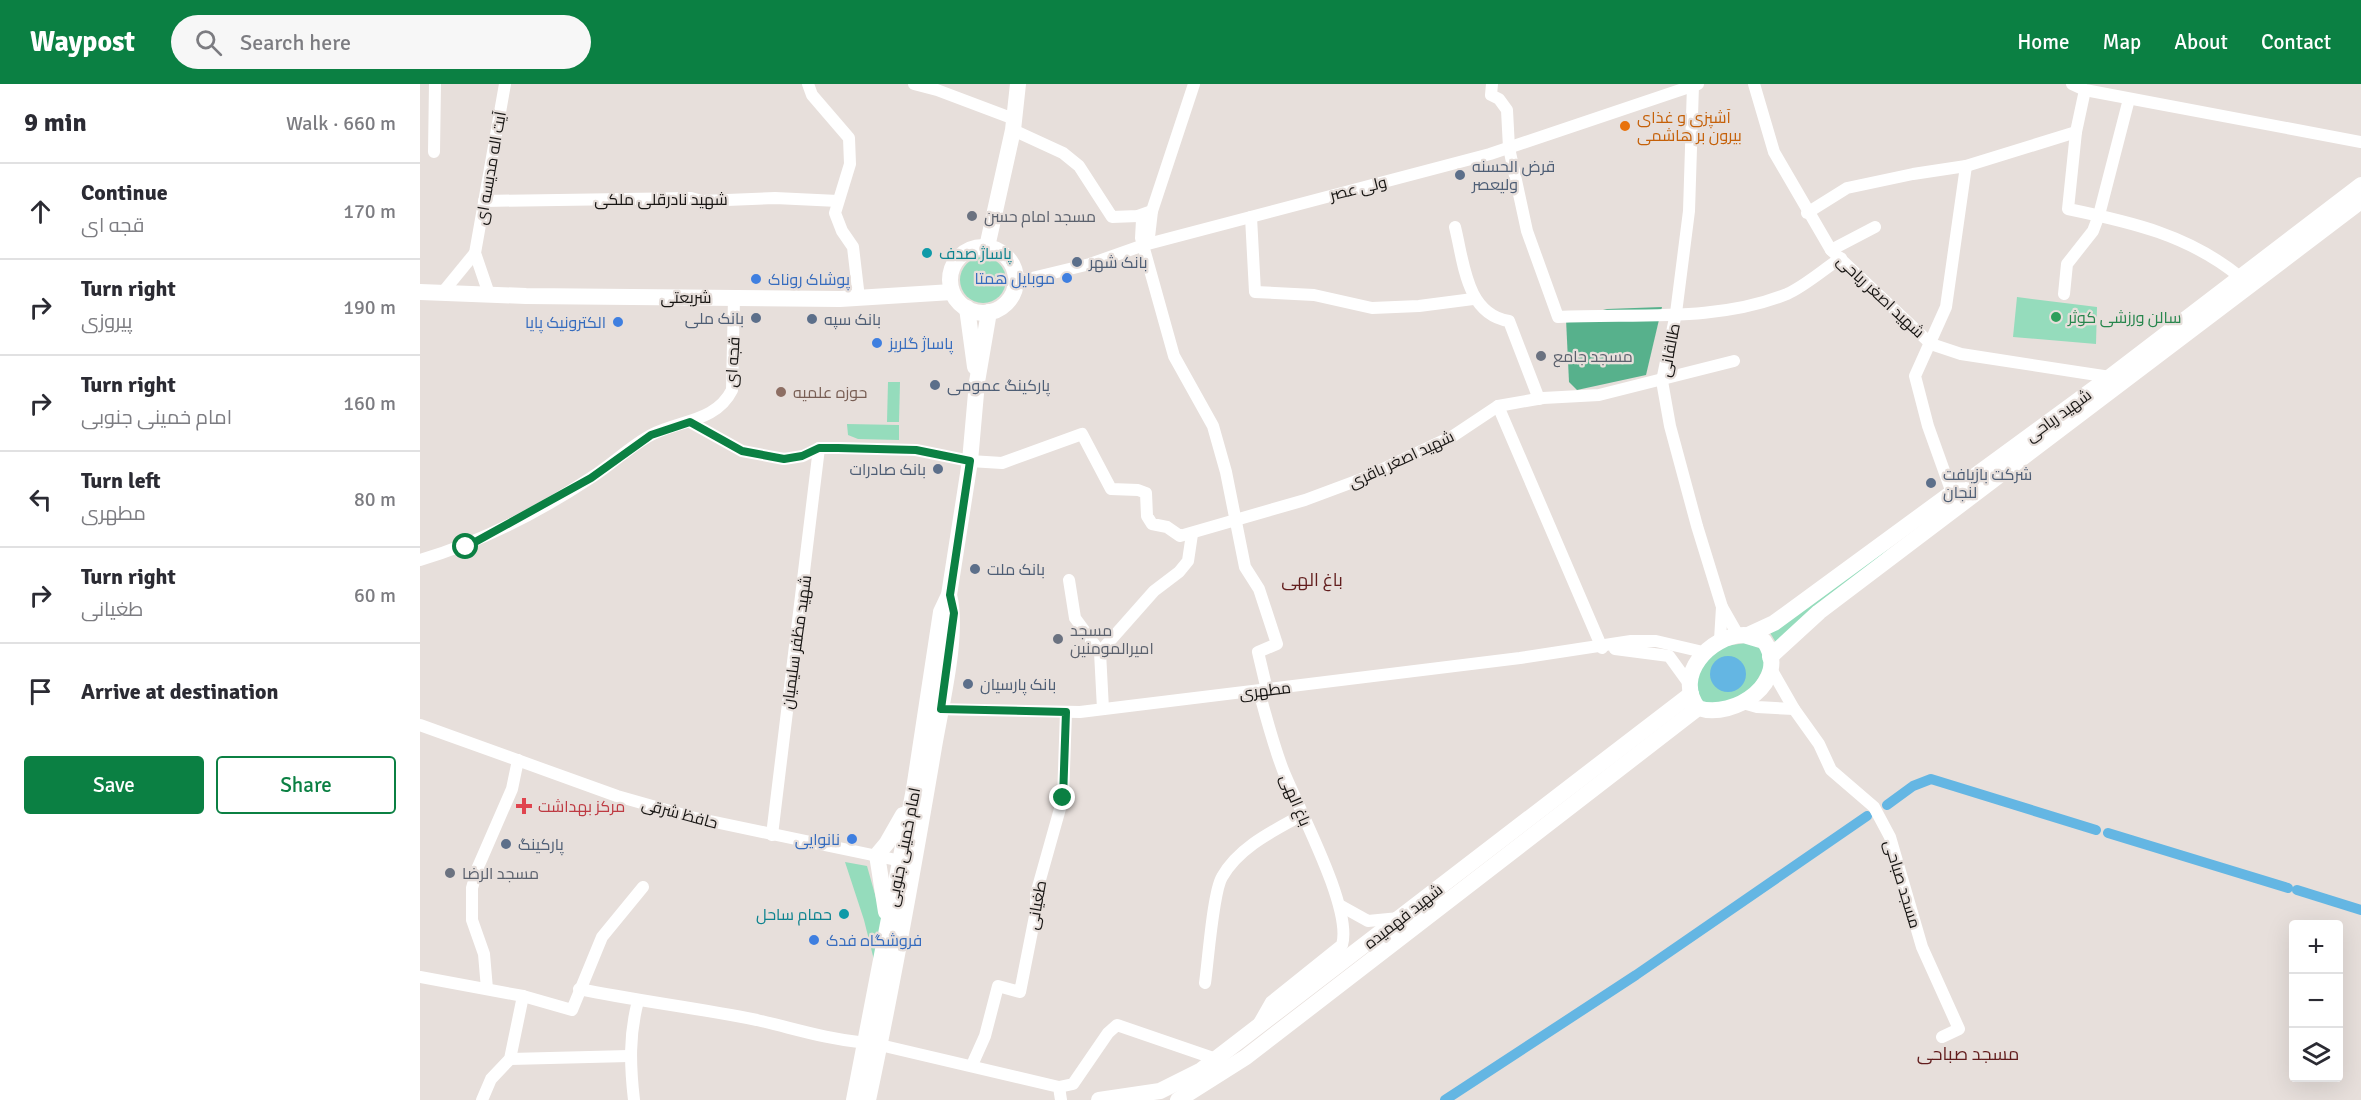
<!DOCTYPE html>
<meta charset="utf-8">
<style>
:root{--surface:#fff;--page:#f7f7f7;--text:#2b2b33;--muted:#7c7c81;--line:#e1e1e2;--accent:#0b8043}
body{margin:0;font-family:Signika,Cairo,sans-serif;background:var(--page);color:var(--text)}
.controls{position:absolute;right:18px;bottom:18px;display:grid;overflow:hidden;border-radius:6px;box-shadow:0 6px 24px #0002}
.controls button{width:54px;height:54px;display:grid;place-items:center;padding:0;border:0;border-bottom:2px solid var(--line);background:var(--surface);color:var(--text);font:30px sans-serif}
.stop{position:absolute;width:18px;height:18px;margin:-14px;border:4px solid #0b8043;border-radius:50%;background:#fff}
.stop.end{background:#0b8043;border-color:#fff;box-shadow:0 2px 6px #0008}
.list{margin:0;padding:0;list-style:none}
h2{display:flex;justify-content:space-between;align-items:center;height:78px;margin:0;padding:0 24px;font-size:26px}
h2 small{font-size:20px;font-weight:400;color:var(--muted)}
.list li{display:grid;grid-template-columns:39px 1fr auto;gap:18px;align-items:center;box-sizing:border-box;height:96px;padding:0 24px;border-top:2px solid var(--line)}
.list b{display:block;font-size:22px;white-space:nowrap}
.list p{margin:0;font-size:20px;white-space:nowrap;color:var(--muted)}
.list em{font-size:20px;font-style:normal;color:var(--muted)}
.actions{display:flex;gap:12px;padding:18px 24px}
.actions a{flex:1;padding:14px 0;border:2px solid var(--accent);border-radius:6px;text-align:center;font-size:21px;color:var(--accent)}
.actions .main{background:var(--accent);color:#fff}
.icon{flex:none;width:33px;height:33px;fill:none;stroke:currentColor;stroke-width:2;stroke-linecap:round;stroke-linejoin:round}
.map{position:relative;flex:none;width:1941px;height:1016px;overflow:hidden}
header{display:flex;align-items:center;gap:36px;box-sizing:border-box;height:84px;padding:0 30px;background:var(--accent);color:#fff}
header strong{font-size:28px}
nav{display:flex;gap:33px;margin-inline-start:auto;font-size:21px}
.search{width:420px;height:54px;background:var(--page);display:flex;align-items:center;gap:15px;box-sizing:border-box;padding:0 21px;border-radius:33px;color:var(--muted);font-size:22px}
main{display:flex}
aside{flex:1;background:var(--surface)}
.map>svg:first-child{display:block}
.green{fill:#95dcbc}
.forest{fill:#57b18c}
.water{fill:#64b6e3}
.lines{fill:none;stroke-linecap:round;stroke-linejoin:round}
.canal{stroke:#64b6e3;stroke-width:10}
.minor{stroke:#fff;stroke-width:12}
.major{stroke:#fff;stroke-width:16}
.route{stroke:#0b8043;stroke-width:8}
.food-dot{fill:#e8710a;stroke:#e7dfdb;stroke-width:2}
.service-dot{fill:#5c6f8a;stroke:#e7dfdb;stroke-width:2}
.worship-dot{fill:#6b7280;stroke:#e7dfdb;stroke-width:2}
.culture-dot{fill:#0f9aa8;stroke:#e7dfdb;stroke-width:2}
.shop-dot{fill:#3f7fe0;stroke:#e7dfdb;stroke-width:2}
.leisure-dot{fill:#2e9e5b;stroke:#e7dfdb;stroke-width:2}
.education-dot{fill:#8d6e63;stroke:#e7dfdb;stroke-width:2}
.health-dot{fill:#e0444e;stroke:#e7dfdb;stroke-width:2}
.labels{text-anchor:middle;stroke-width:4.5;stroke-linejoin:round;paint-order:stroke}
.food-label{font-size:16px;fill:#c56008;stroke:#e7dfdb;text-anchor:start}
.service-label{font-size:16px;fill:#4e5e75;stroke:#e7dfdb;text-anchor:start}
.street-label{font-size:16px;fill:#171513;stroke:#e7dfdb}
.worship-label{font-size:16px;fill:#5b616d;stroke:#e7dfdb;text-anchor:start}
.culture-label{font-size:16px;fill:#0d838f;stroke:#e7dfdb;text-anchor:start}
.shop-label{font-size:16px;fill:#366cbe;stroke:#e7dfdb;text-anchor:end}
.leisure-label{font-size:16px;fill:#27864d;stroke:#e7dfdb;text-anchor:start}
.education-label{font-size:16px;fill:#785e54;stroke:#e7dfdb;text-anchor:start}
.health-label{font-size:16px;fill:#be3a42;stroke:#e7dfdb;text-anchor:start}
.neighbourhood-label{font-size:18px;fill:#621d1d;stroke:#e7dfdb}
</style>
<header>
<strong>Waypost</strong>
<div class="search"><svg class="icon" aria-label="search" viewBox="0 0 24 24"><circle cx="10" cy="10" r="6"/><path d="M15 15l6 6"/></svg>Search here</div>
<nav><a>Home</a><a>Map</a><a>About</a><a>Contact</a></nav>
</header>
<main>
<aside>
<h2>9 min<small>Walk · 660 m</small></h2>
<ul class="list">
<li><svg class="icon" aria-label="ahead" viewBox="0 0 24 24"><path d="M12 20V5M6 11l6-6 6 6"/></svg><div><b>Continue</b><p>قجه ای</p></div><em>170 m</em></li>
<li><svg class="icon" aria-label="right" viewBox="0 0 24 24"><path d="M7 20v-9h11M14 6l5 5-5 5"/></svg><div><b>Turn right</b><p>پیروزی</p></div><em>190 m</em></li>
<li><svg class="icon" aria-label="right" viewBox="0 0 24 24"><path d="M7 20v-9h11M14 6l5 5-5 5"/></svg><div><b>Turn right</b><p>امام خمینی جنوبی</p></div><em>160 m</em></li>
<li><svg class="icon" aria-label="left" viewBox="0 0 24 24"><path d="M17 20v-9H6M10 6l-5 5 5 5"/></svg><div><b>Turn left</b><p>مطهری</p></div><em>80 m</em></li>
<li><svg class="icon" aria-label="right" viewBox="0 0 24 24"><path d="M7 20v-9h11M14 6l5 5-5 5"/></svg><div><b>Turn right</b><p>طغیانی</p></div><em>60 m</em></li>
<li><svg class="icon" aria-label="arrive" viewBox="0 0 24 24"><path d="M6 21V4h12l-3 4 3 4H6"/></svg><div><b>Arrive at destination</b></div></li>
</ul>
<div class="actions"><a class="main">Save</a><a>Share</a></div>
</aside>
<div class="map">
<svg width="1941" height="1016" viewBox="0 0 1941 1016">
<rect width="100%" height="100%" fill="#e7dfdb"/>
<g class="green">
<circle cx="563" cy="196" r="23"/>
<polygon points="1597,213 1677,223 1676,260 1593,253"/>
<polygon points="468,298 480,298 479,338 467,338"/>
<polygon points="427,340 479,341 479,356 438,355 428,351"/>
<polygon points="1507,431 1358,562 1349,547"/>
<polygon points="1338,557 1346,580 1329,611 1294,625 1274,612 1278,585 1293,564"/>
<polygon points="425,778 447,782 463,839 456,884 444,836"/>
</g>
<polygon class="forest" points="1242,223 1226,291 1157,306 1149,298 1146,235 1187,225"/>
<circle class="water" cx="1308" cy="590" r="18"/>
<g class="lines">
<g class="canal">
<polyline points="1467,721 1493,702 1511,695 1676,746"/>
<polyline points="1688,749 1868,804"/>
<polyline points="1877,806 1941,826"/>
<polyline points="1025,1016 1216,891 1447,732"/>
</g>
<g class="minor">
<polyline points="388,0 392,11 429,54 430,80 415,129 422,147 433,163 439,214"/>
<polyline points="494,0 517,6 594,35"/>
<path d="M1072 0 1071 11 1079 15 1087 26 1089 64 1107 147 1138 233C1213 229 1296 239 1367 210 1385 202 1404 185 1421 174"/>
<polyline points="1334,0 1354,68 1411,166 1511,260 1541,270 1690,293"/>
<polyline points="1652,0 1665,6 1941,58"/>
<polyline points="1273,1 1269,127 1256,229 1242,297 1250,342 1277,442 1302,523 1318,551"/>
<path d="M1665 6 1656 48 1648 125C1711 138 1769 151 1820 193"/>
<polyline points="593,46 643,69 659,82 692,133 718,132 732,127"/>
<polyline points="14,68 15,0"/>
<polyline points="64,117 271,114 282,117 355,114 418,117"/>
<polyline points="1387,129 1427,104 1493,90 1546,82 1656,48"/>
<polyline points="718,132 722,136 721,154 754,272 793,342 806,388 825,483 839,505 857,560 838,568 847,606"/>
<polyline points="831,133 835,208 894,211 952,224 999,222 1053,215"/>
<path d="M1035 143C1044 179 1046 230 1089 237L1119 315"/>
<polyline points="725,160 729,153 732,127 774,0"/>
<polyline points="1411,166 1455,143"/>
<polyline points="596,198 670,180 724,161 1070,70 1278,0"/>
<polyline points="23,208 55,169"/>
<polyline points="69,210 55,169 85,0"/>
<polyline points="1644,210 1647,180 1673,147 1679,131 1709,15"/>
<polyline points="1078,322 1182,564"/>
<polyline points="270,338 322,367 364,375 383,372 399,364 418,364 496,366 550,377 582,379 662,350 691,405 718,406 726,409 727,432 732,440 747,443 760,452 885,416 944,394 1033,352 1078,322 1123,314 1179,311 1314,277"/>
<polyline points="1532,409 1508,342 1495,292 1526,223 1546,82"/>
<path d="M0 476C61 458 119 428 172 393 191 381 212 361 231 351 260 336 296 338 312 306L314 214"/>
<polyline points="649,496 655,534 680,568 683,625"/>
<polyline points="1300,556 1302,523"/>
<polyline points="1195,565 1249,572 1270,601"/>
<polyline points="680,568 734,507 759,488 768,477 772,450"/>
<polyline points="1350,583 1374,625 1399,660 1411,686 1454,723 1470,753 1502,863 1539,945 1522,953"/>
<path d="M839 607C846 633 853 660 863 686 878 724 933 825 922 861L851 918 839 939"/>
<polyline points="1323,619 1337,623 1374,625"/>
<polyline points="513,625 660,628 1100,574 1211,557 1236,557 1283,568"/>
<polyline points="0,641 197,712 271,733 486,778"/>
<polyline points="352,751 399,364"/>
<polyline points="921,822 948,837 979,834"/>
<polyline points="0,893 103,912 152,926 182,853 223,803"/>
<path d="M785 899C788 878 793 808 802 793 819 763 853 747 882 731"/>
<polyline points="67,905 64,870 52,836 52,804 58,783 92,705 98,676"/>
<path d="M159 905C218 917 278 924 337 936 376 945 406 955 446 959"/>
<polyline points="460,961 639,1003 641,1016"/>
<polyline points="90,975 209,972"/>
<polyline points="552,981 565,952 578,902 600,908 616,827 616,810 643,714 646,628"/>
<polyline points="639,1003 653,1000 688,949 697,941 796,975"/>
<polyline points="62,1016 71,995 90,975 103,912"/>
<path d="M214 1016C210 981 209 951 218 917"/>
</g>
<g class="major">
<polyline points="567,163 593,46 598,0"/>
<circle cx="563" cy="196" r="33"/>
<polyline points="0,208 106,212 420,215 532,208"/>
<polyline points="547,224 555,283"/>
<path d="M1324 551 1344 557C1372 597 1314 636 1278 624 1253 592 1290 551 1324 551Z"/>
<polyline points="1328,551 1354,539 1690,293 1941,101"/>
<polyline points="1350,573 1399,528 1941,117"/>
<polyline points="466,828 457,771 467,759 483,731"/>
<polyline points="434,1016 494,705 521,528 529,511 550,377 557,298 569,228"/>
<path d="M448 1016C473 899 494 781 514 663 521 621 539 550 529 511"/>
<polyline points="679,1016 740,1007 780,987 1271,610"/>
<polyline points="758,1016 826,973 1278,624"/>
</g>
</g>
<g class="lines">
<polyline class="route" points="46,463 171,394 231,351 270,338 322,367 364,375 382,372 399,364 418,364 496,366 550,377 530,511 534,529 521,625 646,628 643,714"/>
</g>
<circle class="food-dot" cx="1205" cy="42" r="6"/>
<g class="service-dot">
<circle cx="1040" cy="91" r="6"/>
<circle cx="657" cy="178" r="6"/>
<circle cx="336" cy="234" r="6"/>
<circle cx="392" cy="235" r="6"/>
<circle cx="515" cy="301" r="6"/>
<circle cx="518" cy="385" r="6"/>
<circle cx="1511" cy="399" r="6"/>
<circle cx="555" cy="485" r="6"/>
<circle cx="548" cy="600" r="6"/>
<circle cx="86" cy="760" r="6"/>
</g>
<g class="worship-dot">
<circle cx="552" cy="132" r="6"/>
<circle cx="1121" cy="272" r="6"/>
<circle cx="638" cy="555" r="6"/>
<circle cx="30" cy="789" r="6"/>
</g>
<g class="culture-dot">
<circle cx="507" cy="169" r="6"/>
<circle cx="424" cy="830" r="6"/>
</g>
<g class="shop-dot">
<circle cx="647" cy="194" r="6"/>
<circle cx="336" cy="195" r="6"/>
<circle cx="198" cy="238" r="6"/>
<circle cx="457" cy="259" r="6"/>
<circle cx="432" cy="755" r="6"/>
<circle cx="394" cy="856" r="6"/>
</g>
<circle class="leisure-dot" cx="1636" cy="233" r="6"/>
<circle class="education-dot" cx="361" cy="308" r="6"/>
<path class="health-dot" d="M101 713h6v6h6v6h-6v6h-6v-6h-6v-6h6z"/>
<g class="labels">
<g class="food-label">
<text x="1217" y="39">آشپزی و غذای<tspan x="1217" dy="18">بیرون بر هاشمی</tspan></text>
</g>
<g class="service-label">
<text x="1052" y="88">قرض الحسنه<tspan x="1052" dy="18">ولیعصر</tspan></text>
<text x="669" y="184">بانک شهر</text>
<text x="324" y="240" text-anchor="end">بانک ملی</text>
<text x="404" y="241">بانک سپه</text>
<text x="527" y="307">پارکینگ عمومی</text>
<text x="506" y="391" text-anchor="end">بانک صادرات</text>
<text x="1523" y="396">شرکت بازیافت<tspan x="1523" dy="18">لنجان</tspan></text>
<text x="567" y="491">بانک ملت</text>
<text x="560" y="606">بانک پارسیان</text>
<text x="98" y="766">پارکینگ</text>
</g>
<g class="street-label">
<text transform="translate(70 84) rotate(-80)" y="6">آیت اله مدیسه ای</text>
<text transform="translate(938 104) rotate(-14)" y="6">ولی عصر</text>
<text x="241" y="121">شهید نادرقلی ملکی</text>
<text transform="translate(1461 212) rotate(43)" y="6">شهید اصغر ریاحی</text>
<text x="266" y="219">شریعتی</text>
<text transform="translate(1249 266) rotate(-79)" y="6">طالقانی</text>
<text transform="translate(312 278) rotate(-86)" y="6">قجه ای</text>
<text transform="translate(1638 331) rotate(-36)" y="6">شهید ریاحی</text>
<text transform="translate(981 375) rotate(-25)" y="6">شهید اصغر باقری</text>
<text transform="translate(376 558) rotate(-82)" y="6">شهید مظفر سلیمیان</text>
<text transform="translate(845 606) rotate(-7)" y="6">مطهری</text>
<text transform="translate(876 716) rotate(67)" y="6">باغ الهی</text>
<text transform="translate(260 729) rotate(15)" y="6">حافظ شرقی</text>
<text transform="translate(483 763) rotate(-79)" y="6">امام خمینی جنوبی</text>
<text transform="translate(1483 800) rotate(73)" y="6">مسجد صباحی</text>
<text transform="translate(616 821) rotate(-80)" y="6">طغیانی</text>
<text transform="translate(983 832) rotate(-38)" y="6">شهید فهمیده</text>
</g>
<g class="worship-label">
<text x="564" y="138">مسجد امام حسن</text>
<text x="1133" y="278">مسجد جامع</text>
<text x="650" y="552">مسجد<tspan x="650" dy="18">امیرالمومنین</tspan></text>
<text x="42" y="795">مسجد الرضا</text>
</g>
<g class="culture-label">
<text x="519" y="175">پاساژ صدف</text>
<text x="412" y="836" text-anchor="end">حمام ساحل</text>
</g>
<g class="shop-label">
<text x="635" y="200">موبایل همتا</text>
<text x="348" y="201" text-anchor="start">پوشاک روناک</text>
<text x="186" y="244">الکترونیک پایا</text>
<text x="469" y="265" text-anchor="start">پاساژ گلریز</text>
<text x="420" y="761">نانوایی</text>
<text x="406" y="862" text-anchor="start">فروشگاه فدک</text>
</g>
<g class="leisure-label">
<text x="1648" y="239">سالن ورزشی کوثر</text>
</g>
<g class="education-label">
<text x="373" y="314">حوزه علمیه</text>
</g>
<g class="health-label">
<text x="118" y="728">مرکز بهداشت</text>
</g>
<g class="neighbourhood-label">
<text x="892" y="502">باغ الهی</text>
<text x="1548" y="976">مسجد صباحی</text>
</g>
</g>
</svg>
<div class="controls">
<button>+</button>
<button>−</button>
<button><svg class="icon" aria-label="layers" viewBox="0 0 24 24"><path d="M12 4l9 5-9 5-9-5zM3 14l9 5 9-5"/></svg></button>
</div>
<div class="stop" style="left:46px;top:463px"></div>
<div class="stop end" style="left:643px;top:714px"></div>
</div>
</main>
